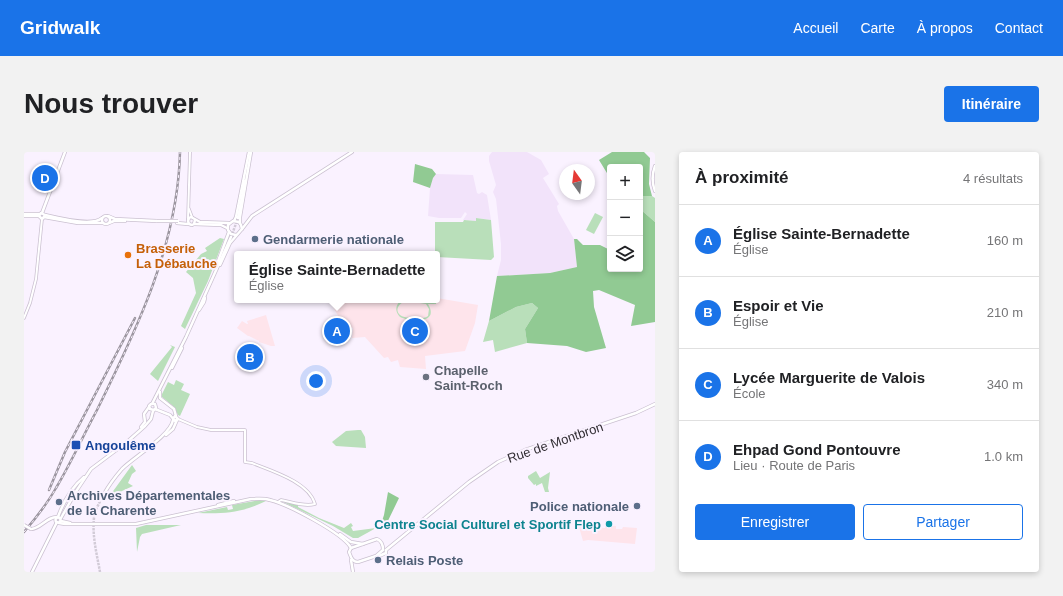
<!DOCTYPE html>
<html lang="fr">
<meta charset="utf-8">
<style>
:root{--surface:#fff;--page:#f2f2f2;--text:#202124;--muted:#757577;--line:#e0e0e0;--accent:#1a73e8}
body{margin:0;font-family:Helvetica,sans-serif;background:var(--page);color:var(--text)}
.controls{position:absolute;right:12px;top:12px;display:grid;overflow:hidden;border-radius:4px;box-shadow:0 2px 6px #0003}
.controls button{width:36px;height:36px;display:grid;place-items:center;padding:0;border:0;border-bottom:1px solid var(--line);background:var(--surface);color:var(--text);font:20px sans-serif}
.compass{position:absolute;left:535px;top:12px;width:36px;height:36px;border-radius:50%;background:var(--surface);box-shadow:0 2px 6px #0003;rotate:346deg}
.you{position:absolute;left:292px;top:229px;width:14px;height:14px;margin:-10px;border:3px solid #fff;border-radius:50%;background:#1a73e8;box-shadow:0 0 0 6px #1a73e833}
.badge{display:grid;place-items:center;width:26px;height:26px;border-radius:50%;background:var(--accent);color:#fff;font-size:13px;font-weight:700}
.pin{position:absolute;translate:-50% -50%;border:2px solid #fff;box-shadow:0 1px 4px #0006}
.popup{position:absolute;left:210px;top:99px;width:206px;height:52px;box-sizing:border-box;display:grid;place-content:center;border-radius:4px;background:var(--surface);filter:drop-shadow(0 1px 3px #0005);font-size:13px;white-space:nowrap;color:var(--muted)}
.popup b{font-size:15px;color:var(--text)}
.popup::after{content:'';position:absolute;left:50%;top:100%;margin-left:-8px;border:8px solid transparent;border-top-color:var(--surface)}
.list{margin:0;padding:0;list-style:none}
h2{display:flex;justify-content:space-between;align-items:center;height:52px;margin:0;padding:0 16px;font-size:17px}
h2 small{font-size:13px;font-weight:400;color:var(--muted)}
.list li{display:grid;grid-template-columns:26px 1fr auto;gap:12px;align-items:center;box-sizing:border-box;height:72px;padding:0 16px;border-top:1px solid var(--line)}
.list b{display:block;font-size:15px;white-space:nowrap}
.list p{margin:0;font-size:13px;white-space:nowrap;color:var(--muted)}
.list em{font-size:13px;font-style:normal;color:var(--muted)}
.actions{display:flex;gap:8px;padding:12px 16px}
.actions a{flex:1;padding:9px 0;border:1px solid var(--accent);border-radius:4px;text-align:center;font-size:14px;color:var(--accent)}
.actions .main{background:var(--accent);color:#fff}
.icon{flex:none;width:22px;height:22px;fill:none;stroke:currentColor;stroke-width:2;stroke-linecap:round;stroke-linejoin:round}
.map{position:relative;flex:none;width:631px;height:420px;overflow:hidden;border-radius:4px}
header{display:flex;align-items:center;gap:24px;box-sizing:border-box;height:56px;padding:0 20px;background:var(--accent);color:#fff}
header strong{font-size:19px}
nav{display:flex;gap:22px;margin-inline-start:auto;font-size:14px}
.intro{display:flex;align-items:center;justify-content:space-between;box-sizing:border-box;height:96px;padding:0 24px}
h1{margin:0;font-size:28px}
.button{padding:10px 18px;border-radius:4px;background:var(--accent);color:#fff;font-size:14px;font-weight:700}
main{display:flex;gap:24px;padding:0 24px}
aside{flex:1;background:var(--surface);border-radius:4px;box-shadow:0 2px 6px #0003}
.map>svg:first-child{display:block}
.built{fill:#f2e3fa}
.education{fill:#fee4eb}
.green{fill:#b9dfba;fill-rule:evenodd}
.forest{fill:#91ca93}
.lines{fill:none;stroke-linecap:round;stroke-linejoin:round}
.secondary-tunnel{stroke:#d2cbd7;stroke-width:2.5;stroke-dasharray:2.5 1;stroke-linecap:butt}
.tertiary-casing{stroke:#cbc1d1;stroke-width:3.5}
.secondary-casing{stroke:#cbc1d1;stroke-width:4}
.tertiary{stroke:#fff;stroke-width:2}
.secondary{stroke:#fff;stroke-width:2.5}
.rail-casing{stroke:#9b959f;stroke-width:2.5}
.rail{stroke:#faf2ff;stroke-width:1;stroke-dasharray:3;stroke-linecap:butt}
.secondary-bridge-casing{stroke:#cbc1d1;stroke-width:4;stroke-linecap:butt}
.secondary-bridge{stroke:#fff;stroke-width:2.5}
.service-dot{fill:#5c6f8a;stroke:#faf2ff;stroke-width:1.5}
.food-dot{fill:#e8710a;stroke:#faf2ff;stroke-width:1.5}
.worship-dot{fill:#6b7280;stroke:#faf2ff;stroke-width:1.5}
.transit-dot{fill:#1a4fb4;stroke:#faf2ff;stroke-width:1.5}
.culture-dot{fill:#0f9aa8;stroke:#faf2ff;stroke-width:1.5}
.labels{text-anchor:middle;stroke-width:4;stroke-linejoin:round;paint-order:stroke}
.service-label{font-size:13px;font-weight:bold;fill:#4e5e75;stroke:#faf2ff;text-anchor:start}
.food-label{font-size:13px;font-weight:bold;fill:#c56008;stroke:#faf2ff;text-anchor:start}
.worship-label{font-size:13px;font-weight:bold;fill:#5b616d;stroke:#faf2ff;text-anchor:start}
.street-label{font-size:13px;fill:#332f35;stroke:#faf2ff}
.transit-label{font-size:13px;font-weight:bold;fill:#164399;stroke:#faf2ff;text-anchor:start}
.culture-label{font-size:13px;font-weight:bold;fill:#0d838f;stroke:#faf2ff;text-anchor:end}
</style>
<header>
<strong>Gridwalk</strong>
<nav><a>Accueil</a><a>Carte</a><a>À propos</a><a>Contact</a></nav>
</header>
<div class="intro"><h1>Nous trouver</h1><a class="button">Itinéraire</a></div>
<main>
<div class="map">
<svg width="631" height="420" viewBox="0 0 631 420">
<rect width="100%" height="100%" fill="#faf2ff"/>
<g class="built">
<polygon points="468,0 503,0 517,8 525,22 519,26 535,52 533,54 534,59 550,87 553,115 526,121 473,124 477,108 477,92 472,47 469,40 472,33 465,9 465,4"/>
<polygon points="412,22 449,23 453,41 455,42 458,40 463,43 467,68 453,66 452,69 439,68 443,62 441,60 437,66 415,66 404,64 406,36 409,26"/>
</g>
<g class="education">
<polygon points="413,146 454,153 451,171 441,199 401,204 402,217 376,215 374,208 367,210 364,205 360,206 341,185 328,186 329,176 320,174 305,148 413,148"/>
<polygon points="242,163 251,194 247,194 235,190 235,189 225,184 224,184 213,176 218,169 223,172 224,172 223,169"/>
<polygon points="581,373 592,374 592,377 598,377 599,375 613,376 611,392 564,388 559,389 555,375 558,374 562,376 563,375 581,376"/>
</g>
<g class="green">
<polygon points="616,44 628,44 631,46 631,70 616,57"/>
<polygon points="571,61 579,65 570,82 562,78"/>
<polygon points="452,66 467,68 470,105 467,108 413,105 413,102 411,102 411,70 439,70 440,68 452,69"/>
<polygon points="196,86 200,87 184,129 161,177 157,174 172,141 169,126 162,120 177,102 183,99 181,96"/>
<path d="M372 148H390L412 150V152H404C416 172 387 170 376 165 371 160 371 154 376 149ZM383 149 402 152 405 157 404 164C399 168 381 167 376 163 370 157 376 150 383 149Z"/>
<polygon points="508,151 514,156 501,177 503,191 471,200 469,188 459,190 465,169 492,155"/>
<polygon points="146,193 151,195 134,229 126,222 148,195"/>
<polygon points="152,228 160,232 157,238 166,242 156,264 154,263 150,255 137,244 144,230 150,233"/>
<polygon points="334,278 337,278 341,285 342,296 312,294 308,290 322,279"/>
<polygon points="108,313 112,319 108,322 104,331 109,334 87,344 87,342"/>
<polygon points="512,319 516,326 526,320 524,336 525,340 521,340 518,331 512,334 512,332 510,333 504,326 504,324"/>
<path d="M236 348 242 349C218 361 199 362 174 361L203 355 204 358 209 357 208 353Z"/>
<polygon points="257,349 274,353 274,355 295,366 320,376 327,371 329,374 327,375 329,379 352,376 334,386 329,386 309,374"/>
<polygon points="122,373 157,373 118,382 116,385 113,400 112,376"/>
</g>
<g class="forest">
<polygon points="588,0 620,0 626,6 625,32 628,44 616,44 616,15 586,15 586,26 575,8"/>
<polygon points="391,12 408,17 412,22 409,26 406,36 389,30"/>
<polygon points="616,57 631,70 631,170 607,174 611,153 575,138 569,139 570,155 582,196 562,200 543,194 503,191 501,177 514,156 508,151 492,155 465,169 473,124 526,121 553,115 550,87 553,87 559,93 576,93 586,98 586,117 616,117"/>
<polygon points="364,340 375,346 360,377 356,375 360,363"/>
</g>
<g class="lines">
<g class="secondary-tunnel">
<polyline points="207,85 213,69"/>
<path d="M76 420C73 403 68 384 70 366 71 357 76 350 80 342"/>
</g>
<defs>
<g id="tertiary">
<polyline points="165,57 168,65"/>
<polyline points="164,67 166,0"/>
<polyline points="0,166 6,151 12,127 18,67"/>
<path d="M154 267 173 275 187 278H221V310L228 311C248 319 285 330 291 352 280 355 268 350 257 348L254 350"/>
</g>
<g id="secondary">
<path d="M631 14C628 22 628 31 631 39"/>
<polyline points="18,61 41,0"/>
<polyline points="0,62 15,62"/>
<path d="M21 63C34 66 68 75 78 66"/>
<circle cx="82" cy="68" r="4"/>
<polyline points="0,64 15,64 18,67 20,65 21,63 17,61 15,64"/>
<polyline points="84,64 91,67 133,69"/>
<polyline points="20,65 54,71 79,71"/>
<polyline points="214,66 221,29"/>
<polyline points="171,68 170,72 168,73 165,72 164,69 165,66 167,65 176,70 205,71"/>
<polyline points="210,69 212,65 225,0"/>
<polyline points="85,71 90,69 101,69"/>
<polyline points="153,71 164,72"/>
<polyline points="216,71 216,65 227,0"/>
<polyline points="170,72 197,73 203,76"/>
<polyline points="218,77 228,64 328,0"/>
<polyline points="193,112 205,80"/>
<polyline points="196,113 206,91 218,77 217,73 215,70 209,69 204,73 204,78 207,82 212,83"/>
<polyline points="175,158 180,150 181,146"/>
<polyline points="148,216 158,196"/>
<polyline points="136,240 136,246 150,257 152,264"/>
<polyline points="128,252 162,185 207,85"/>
<polyline points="131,257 146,263 151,269 154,267 151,264 149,267"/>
<polyline points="117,275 121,270 120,262 125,255"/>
<polyline points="142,283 149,277 153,268"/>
<path d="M80 342C85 333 91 325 98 317 110 305 147 283 149 268"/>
<polyline points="194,353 210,349"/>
<path d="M34 365C39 351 48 335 60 325"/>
<circle cx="34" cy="368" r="2.5"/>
<polyline points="37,366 51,341 67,317 103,290 121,274 127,267 129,259 132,256 131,252 127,252 125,254 126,257 130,258"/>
<polyline points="37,369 46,371"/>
<path d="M35 371 41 372H112L227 347C234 347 240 346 246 348 263 352 319 381 327 396"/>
<path d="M7 377C17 377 23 364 34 365"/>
<polyline points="316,382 327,390 339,392"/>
<path d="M353 387C358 389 359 393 359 398L352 404 334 410C328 410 327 405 325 400L327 396Z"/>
<polyline points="362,398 445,330 474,310 501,298 612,261 631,252"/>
<polyline points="355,404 362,401 362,398"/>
<polyline points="327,408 329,420"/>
<polyline points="8,420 33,370"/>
</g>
</defs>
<use href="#tertiary" class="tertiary-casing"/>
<use href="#secondary" class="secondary-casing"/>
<use href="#tertiary" class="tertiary"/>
<use href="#secondary" class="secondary"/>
<defs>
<g id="rail">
<polyline points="25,338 41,300 111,166"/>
<path d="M0 380C12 366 23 352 32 336 47 311 59 284 73 258 113 177 154 92 156 0"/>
</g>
</defs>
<use href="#rail" class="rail-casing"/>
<use href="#rail" class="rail"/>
<defs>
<g id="secondary-bridge">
<polyline points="133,69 154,69"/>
<polyline points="0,373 7,377"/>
</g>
</defs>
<use href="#secondary-bridge" class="secondary-bridge-casing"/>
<use href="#secondary-bridge" class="secondary-bridge"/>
</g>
<g class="service-dot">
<circle cx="231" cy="87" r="4"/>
<circle cx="35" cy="350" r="4"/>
<circle cx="613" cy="354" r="4"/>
<circle cx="354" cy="408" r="4"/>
</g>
<circle class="food-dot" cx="104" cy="103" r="4"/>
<circle class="worship-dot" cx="402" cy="225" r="4"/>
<rect class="transit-dot" x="47" y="288" width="10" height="10" rx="2"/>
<circle class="culture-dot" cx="585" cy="372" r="4"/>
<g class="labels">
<g class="service-label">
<text x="239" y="92">Gendarmerie nationale</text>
<text x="43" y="348">Archives Départementales<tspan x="43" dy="15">de la Charente</tspan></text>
<text x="605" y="359" text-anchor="end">Police nationale</text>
<text x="362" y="413">Relais Poste</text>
</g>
<g class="food-label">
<text x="112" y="101">Brasserie<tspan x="112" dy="15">La Débauche</tspan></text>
</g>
<g class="worship-label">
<text x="410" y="223">Chapelle<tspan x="410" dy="15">Saint-Roch</tspan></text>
</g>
<g class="street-label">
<text transform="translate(531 290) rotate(-19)" y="5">Rue de Montbron</text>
</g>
<g class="transit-label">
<text x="61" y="298">Angoulême</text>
</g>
<g class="culture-label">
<text x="577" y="377">Centre Social Culturel et Sportif Flep</text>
</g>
</g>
</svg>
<div class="controls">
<button>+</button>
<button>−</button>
<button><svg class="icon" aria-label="layers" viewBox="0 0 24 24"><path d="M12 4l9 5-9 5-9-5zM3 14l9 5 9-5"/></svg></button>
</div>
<svg class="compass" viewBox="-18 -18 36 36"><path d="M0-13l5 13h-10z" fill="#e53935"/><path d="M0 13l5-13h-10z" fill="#757577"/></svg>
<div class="you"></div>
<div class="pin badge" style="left:313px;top:179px">A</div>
<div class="popup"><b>Église Sainte-Bernadette</b>Église</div>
<div class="pin badge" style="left:226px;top:205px">B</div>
<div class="pin badge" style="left:391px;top:179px">C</div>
<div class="pin badge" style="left:21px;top:26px">D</div>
</div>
<aside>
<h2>À proximité<small>4 résultats</small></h2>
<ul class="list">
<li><span class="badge">A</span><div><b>Église Sainte-Bernadette</b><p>Église</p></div><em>160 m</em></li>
<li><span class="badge">B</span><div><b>Espoir et Vie</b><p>Église</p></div><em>210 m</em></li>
<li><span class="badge">C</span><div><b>Lycée Marguerite de Valois</b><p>École</p></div><em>340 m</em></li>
<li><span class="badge">D</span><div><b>Ehpad Gond Pontouvre</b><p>Lieu · Route de Paris</p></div><em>1.0 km</em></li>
</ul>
<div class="actions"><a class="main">Enregistrer</a><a>Partager</a></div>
</aside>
</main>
